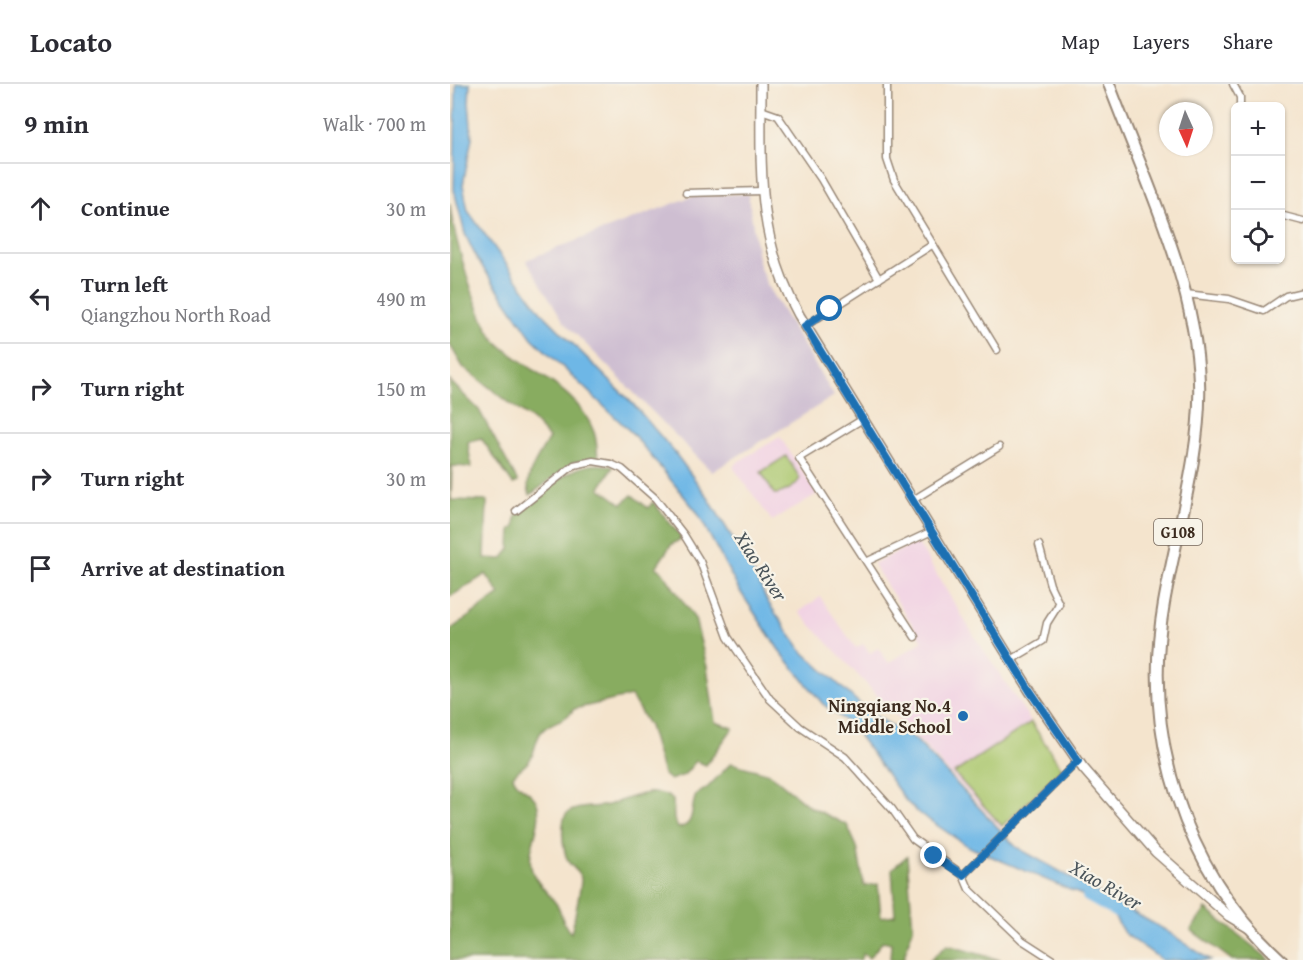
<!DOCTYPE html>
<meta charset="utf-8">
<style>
:root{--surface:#fff;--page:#f7f7f7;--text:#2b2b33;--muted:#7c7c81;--line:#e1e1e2}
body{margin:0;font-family:"Gentium Book Plus",serif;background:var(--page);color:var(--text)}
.controls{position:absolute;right:18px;top:18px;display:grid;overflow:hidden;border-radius:9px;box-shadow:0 2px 4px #0004}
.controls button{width:54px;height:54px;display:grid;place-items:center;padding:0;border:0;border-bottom:2px solid var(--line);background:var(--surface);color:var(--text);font:30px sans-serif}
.compass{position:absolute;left:709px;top:18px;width:54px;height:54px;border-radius:50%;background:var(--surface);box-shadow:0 2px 4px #0004;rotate:177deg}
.stop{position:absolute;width:18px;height:18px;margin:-14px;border:4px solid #1f6fb2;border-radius:50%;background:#fff}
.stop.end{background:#1f6fb2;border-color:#fff;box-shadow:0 2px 6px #0008}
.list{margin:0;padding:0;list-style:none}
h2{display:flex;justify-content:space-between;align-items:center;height:78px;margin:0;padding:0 24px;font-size:26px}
h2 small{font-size:20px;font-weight:400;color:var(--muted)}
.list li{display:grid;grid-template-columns:39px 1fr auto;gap:18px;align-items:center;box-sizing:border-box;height:90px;padding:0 24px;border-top:2px solid var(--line)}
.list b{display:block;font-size:22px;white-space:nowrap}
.list p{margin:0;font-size:20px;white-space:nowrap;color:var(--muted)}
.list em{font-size:20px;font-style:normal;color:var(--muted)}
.icon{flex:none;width:33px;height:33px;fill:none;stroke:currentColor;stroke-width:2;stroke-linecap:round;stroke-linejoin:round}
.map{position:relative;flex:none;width:853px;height:876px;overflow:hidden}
header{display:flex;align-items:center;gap:36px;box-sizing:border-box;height:84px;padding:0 30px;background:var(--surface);border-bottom:2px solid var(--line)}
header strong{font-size:28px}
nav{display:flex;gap:33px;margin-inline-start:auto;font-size:21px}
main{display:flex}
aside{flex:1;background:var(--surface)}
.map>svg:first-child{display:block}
.built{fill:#f1d0e3}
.industrial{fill:#cebed1}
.green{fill:#abc76e;stroke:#737846;stroke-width:1.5}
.forest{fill:#88ac61;stroke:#626b40;stroke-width:1.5}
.water{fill:#6eb7e6;stroke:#547082;stroke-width:1.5}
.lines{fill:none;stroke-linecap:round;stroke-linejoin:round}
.river{stroke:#6eb7e6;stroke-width:12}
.street-casing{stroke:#988776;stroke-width:9}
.secondary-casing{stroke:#988776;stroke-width:12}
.highway-casing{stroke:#988776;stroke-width:14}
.street{stroke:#fff;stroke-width:6}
.secondary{stroke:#fff;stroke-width:9}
.highway{stroke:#fff;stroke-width:10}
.route{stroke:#1f6fb2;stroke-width:8}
.poi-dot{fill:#1f6fb2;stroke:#f7f3e8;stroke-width:2}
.labels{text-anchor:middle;stroke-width:4.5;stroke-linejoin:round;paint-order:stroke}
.shield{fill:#f7f3e8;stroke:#73665b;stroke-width:1.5}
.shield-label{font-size:16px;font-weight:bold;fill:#3b2a1e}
.poi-label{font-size:18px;font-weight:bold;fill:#3b2a1e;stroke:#f7f3e8;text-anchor:end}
.water-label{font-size:20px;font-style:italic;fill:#4a545a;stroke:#f7f3e8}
</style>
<header>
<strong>Locato</strong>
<nav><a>Map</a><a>Layers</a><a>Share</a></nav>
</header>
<main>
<aside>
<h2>9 min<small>Walk · 700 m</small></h2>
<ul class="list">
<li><svg class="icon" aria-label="ahead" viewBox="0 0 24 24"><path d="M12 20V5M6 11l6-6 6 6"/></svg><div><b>Continue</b></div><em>30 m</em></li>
<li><svg class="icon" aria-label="left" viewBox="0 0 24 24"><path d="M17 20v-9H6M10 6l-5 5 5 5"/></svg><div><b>Turn left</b><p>Qiangzhou North Road</p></div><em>490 m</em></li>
<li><svg class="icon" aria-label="right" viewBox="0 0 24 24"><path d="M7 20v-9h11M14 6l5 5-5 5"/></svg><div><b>Turn right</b></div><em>150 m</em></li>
<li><svg class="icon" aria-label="right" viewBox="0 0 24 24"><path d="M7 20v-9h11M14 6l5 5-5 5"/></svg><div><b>Turn right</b></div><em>30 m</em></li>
<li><svg class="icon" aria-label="arrive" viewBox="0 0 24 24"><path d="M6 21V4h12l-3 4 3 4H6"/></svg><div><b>Arrive at destination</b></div></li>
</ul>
</aside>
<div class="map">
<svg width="853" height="876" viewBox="0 0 853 876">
<rect width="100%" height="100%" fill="#f7f3e8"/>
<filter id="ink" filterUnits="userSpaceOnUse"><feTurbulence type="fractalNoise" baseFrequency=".0167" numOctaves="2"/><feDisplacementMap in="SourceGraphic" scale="12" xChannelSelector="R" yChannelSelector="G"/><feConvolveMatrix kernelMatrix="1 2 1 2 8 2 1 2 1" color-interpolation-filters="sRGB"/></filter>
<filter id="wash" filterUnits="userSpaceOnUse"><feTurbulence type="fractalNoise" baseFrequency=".008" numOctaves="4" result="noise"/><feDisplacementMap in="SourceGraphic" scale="24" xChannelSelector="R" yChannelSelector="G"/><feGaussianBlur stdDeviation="1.35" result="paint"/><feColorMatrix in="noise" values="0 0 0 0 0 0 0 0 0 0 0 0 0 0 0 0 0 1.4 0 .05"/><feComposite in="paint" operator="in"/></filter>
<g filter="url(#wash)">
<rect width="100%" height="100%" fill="#f4e4cd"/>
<g class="built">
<polygon points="330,353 367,410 322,437 283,383 289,377"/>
<polygon points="467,458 523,550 613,685 551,744 349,528 370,513 406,564 413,560 420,569 428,564 439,579 473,557 423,480"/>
</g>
<polygon class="industrial" points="298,110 309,181 319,205 384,312 262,388 114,238 76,176 243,112"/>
<g class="green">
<path d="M336 372 350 394C347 402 333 410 324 410L311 388Z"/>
<polygon points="581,638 612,685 552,742 504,689"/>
</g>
<g class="forest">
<path d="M0 119C2 147 28 240 47 258 79 289 127 303 144 348 147 356 147 367 148 375L124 378 80 411C72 392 91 370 99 354L83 337 13 283 0 261Z"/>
<path d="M0 297 29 326 68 398 63 400 31 354 18 358 21 383 2 382 1 416 37 417 35 474 52 475 60 465 61 445 65 444 66 432C94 410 124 370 163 383L150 404 172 420 182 411 198 424 203 418 232 454 221 461 206 483 212 487 245 535 257 583 265 638 283 644 256 681 246 677 234 691 220 696 213 690 199 642 181 612 124 625C115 638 102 636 92 647 85 655 86 665 81 674 77 682 68 685 63 692 67 705 82 706 87 719 94 740 77 762 81 783 84 798 99 809 107 821 112 830 113 843 121 849 123 843 132 798 131 794 129 786 120 783 117 775 113 764 110 741 116 730 128 721 144 724 158 721 176 716 206 699 223 716L224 735 228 744C246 742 240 723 246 711L258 703 281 679 320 690 360 723 397 741 407 763 414 802 428 800 431 833 445 831 442 785 457 772 463 844 453 876H440L441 859 433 857 419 874 413 870 410 876H0V546L50 510 36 490 0 513Z"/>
<polygon points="756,825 820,876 782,876 741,846"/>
<polygon points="497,861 550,876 551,876 480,876"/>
</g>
<polygon class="water" points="6,0 20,0 19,18 22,54 13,101 18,127 91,228 184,321 225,369 257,412 308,496 317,517 351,566 421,630 465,655 566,763 715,846 760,876 712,876 674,849 658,822 519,763 466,727 456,717 402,642 373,620 329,566 288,504 247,428 183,350 82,254 27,175 15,150 4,106"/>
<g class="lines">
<polyline class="river" points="638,812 672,831"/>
</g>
</g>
<g filter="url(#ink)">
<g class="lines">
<defs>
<g id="street">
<polyline points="437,0 437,75 444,96 547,266"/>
<polyline points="783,0 790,13 790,22"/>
<polyline points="311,26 328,32 371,95 429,195"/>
<polyline points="236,109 312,107"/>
<polyline points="830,131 853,137"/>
<polyline points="736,210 779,215 814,227 836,212 853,208"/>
<polyline points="355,242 482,161"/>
<polyline points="413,335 349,374 465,553"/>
<polyline points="463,416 549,363"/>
<polyline points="66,427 124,381 143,377 161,380 172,385 205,414 234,451 250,477 278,553 320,615 350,643 395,673 442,725 463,755 513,791 519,805 572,856 603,876"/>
<polyline points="418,477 482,447"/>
<polyline points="561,576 593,557 597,539 609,520 600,501 589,461"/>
<polyline points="513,791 628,677"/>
</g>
<path id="secondary" d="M311 0C311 85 306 154 349 231L580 607 633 684 706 768 779 832 799 844"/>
<path id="highway" d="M659 0C694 94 746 198 749 298 752 367 726 450 714 519 691 650 733 786 831 876"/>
</defs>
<use href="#street" class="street-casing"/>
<use href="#secondary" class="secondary-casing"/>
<use href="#highway" class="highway-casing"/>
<use href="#street" class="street"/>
<use href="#secondary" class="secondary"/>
<use href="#highway" class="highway"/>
</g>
</g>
<g class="lines" filter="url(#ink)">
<polyline class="route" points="380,225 355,242 580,607 628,677 513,791 484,772"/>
</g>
<circle class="poi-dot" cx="513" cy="632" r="6"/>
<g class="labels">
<rect class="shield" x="704" y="435" width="48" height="26" rx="4.5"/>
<g class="shield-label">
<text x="728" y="454">G108</text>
</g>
<g class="poi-label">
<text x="501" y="628">Ningqiang No.4<tspan x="501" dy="21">Middle School</tspan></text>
</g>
<g class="water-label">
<text transform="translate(311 482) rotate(57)" y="7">Xiao River</text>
<text transform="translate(656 801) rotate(30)" y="7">Xiao River</text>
</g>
</g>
</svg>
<div class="controls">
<button>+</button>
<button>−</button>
<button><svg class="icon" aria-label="locate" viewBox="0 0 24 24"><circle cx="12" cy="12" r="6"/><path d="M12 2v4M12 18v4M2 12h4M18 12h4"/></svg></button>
</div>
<svg class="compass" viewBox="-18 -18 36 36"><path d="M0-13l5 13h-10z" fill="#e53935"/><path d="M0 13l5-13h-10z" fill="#7c7c81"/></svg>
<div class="stop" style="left:380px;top:225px"></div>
<div class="stop end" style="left:484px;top:772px"></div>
</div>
</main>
